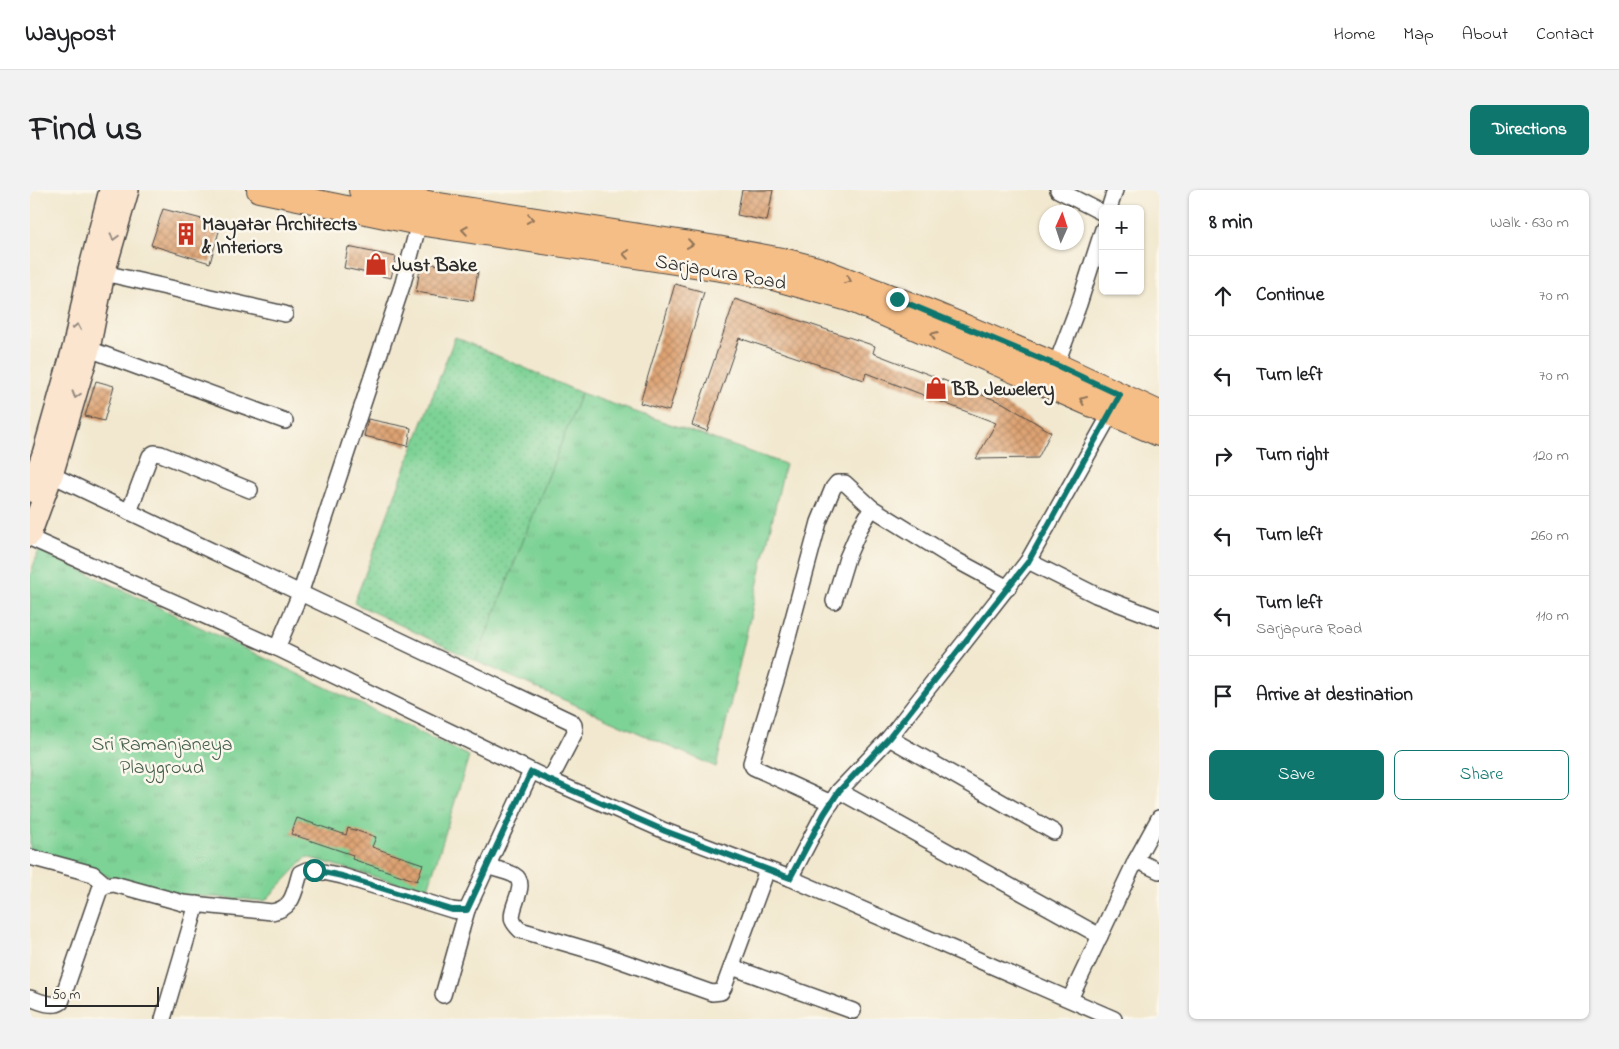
<!DOCTYPE html>
<meta charset="utf-8">
<style>
:root{--surface:#fff;--page:#f2f2f2;--text:#202124;--muted:#757577;--line:#e0e0e0;--accent:#0f766e}
body{margin:0;font-family:"Indie Flower",sans-serif;background:var(--page);color:var(--text)}
.controls{position:absolute;right:15px;top:15px;display:grid;overflow:hidden;border-radius:8px;box-shadow:0 1px 4px #0004}
.controls button{width:45px;height:45px;display:grid;place-items:center;padding:0;border:0;border-bottom:1px solid var(--line);background:var(--surface);color:var(--text);font:25px sans-serif}
.compass{position:absolute;left:1009px;top:15px;width:45px;height:45px;border-radius:50%;background:var(--surface);box-shadow:0 1px 4px #0004;rotate:3deg}
.scale{position:absolute;left:15px;bottom:12px;width:114px;box-sizing:border-box;padding-left:5px;border:2px solid #2b2b2b;border-top:0;font-size:14px;line-height:18px;white-space:nowrap;color:#2b2b2b;-webkit-text-stroke:4px #fbf7ec;paint-order:stroke}
.stop{position:absolute;width:15px;height:15px;margin:-11px;border:4px solid #0f766e;border-radius:50%;background:#fff}
.stop.end{background:#0f766e;border-color:#fff;box-shadow:0 1px 5px #0008}
.list{margin:0;padding:0;list-style:none}
h2{display:flex;justify-content:space-between;align-items:center;height:65px;margin:0;padding:0 20px;font-size:21px}
h2 small{font-size:16px;font-weight:400;color:var(--muted)}
.list li{display:grid;grid-template-columns:32px 1fr auto;gap:15px;align-items:center;box-sizing:border-box;height:80px;padding:0 20px;border-top:1px solid var(--line)}
.list b{display:block;font-size:19px;white-space:nowrap}
.list p{margin:0;font-size:16px;white-space:nowrap;color:var(--muted)}
.list em{font-size:16px;font-style:normal;color:var(--muted)}
.actions{display:flex;gap:10px;padding:15px 20px}
.actions a{flex:1;padding:11px 0;border:1px solid var(--accent);border-radius:8px;text-align:center;font-size:18px;color:var(--accent)}
.actions .main{background:var(--accent);color:#fff}
.icon{flex:none;width:28px;height:28px;fill:none;stroke:currentColor;stroke-width:2;stroke-linecap:round;stroke-linejoin:round}
.map{position:relative;flex:none;width:1129px;height:829px;overflow:hidden;border-radius:8px}
header{display:flex;align-items:center;gap:30px;box-sizing:border-box;height:70px;padding:0 25px;background:var(--surface);border-bottom:1px solid var(--line)}
header strong{font-size:24px}
nav{display:flex;gap:28px;margin-inline-start:auto;font-size:18px}
.intro{display:flex;align-items:center;justify-content:space-between;box-sizing:border-box;height:120px;padding:0 30px}
h1{margin:0;font-size:35px}
.button{padding:12px 22px;border-radius:8px;background:var(--accent);color:#fff;font-size:18px;font-weight:700}
main{display:flex;gap:30px;padding:0 30px}
aside{flex:1;background:var(--surface);border-radius:8px;box-shadow:0 1px 4px #0004}
.map>svg:first-child{display:block}
.grass{fill:url(#grass-dots);stroke:#547e60}
.park{fill:url(#park-tufts);stroke:#547e60}
.building{fill:url(#building-cross-hatch)}
.lines{fill:none;stroke-linecap:round;stroke-linejoin:round}
.street-casing{stroke:#494744;stroke-width:18}
.secondary-casing{stroke:#494744;stroke-width:24}
.primary-casing{stroke:#494744;stroke-width:26}
.street{stroke:#fff;stroke-width:15}
.secondary{stroke:#fbe5cf;stroke-width:21}
.primary{stroke:#f6be87;stroke-width:24}
.oneway{stroke:#907459}
.oneway2{stroke:#93887d}
.route{stroke:#0f766e;stroke-width:6}
.labels{text-anchor:middle;stroke-width:5;stroke-linejoin:round;paint-order:stroke}
.poi-label{font-size:20px;font-weight:bold;fill:#2b2b2b;stroke:#fbf7ec;text-anchor:start}
.street-label{font-size:20px;fill:#2b2b2b;stroke:#fbf7ec}
.park-label{font-size:20px;fill:#445d4b;stroke:#fbf7ec}
</style>
<header>
<strong>Waypost</strong>
<nav><a>Home</a><a>Map</a><a>About</a><a>Contact</a></nav>
</header>
<div class="intro"><h1>Find us</h1><a class="button">Directions</a></div>
<main>
<div class="map">
<svg width="1129" height="829" viewBox="0 0 1129 829">
<defs>
<pattern id="grass-dots" width="8" height="8" patternUnits="userSpaceOnUse" patternTransform="scale(1.25)"><rect width="8" height="8" fill="#7dd295"/><path d="M2 2h.1M6 6h.1" fill="none" stroke="#6cb481" stroke-width="1.8" stroke-linecap="round"/></pattern>
<pattern id="park-tufts" width="24" height="20" patternUnits="userSpaceOnUse" patternTransform="scale(1.25)"><rect width="24" height="20" fill="#7dd295"/><path d="M3 7l-1-3M5 7V3M7 7l1-3M15 17l-1-3M17 17v-4M19 17l1-3" fill="none" stroke="#6cb481"/></pattern>
<pattern id="building-cross-hatch" width="8" height="8" patternUnits="userSpaceOnUse" patternTransform="scale(1.25)"><rect width="8" height="8" fill="#dea373"/><path d="M0 0l8 8M0 8l8-8" fill="none" stroke="#b4855f"/></pattern>
</defs>
<rect width="100%" height="100%" fill="#fbf7ec"/>
<filter id="ink" filterUnits="userSpaceOnUse"><feTurbulence type="fractalNoise" baseFrequency=".02" numOctaves="2"/><feDisplacementMap in="SourceGraphic" scale="10" xChannelSelector="R" yChannelSelector="G"/><feConvolveMatrix kernelMatrix="1 2 1 2 8 2 1 2 1" color-interpolation-filters="sRGB"/></filter>
<filter id="wash" filterUnits="userSpaceOnUse"><feTurbulence type="fractalNoise" baseFrequency=".0096" numOctaves="4" result="noise"/><feDisplacementMap in="SourceGraphic" scale="20" xChannelSelector="R" yChannelSelector="G"/><feGaussianBlur stdDeviation="1.12" result="paint"/><feColorMatrix in="noise" values="0 0 0 0 0 0 0 0 0 0 0 0 0 0 0 0 0 1.4 0 .05"/><feComposite in="paint" operator="in"/></filter>
<g filter="url(#wash)">
<rect width="100%" height="100%" fill="#f2e8cf"/>
<polygon class="grass" points="425,147 551,203 446,471 324,413"/>
<g class="park">
<polygon points="551,203 755,274 686,577 446,471"/>
<polygon points="9,360 439,566 397,702 277,667 235,711 141,704 0,664 0,385"/>
</g>
<g id="blocks">
<g class="building">
<polygon points="712,0 743,0 737,31 707,25"/>
<polygon points="133,19 191,34 180,73 121,55"/>
<polygon points="318,57 366,67 361,88 314,78"/>
<polygon points="391,72 448,81 443,111 386,102"/>
<polygon points="645,94 674,102 639,221 610,213"/>
<polygon points="705,109 845,156 843,163 973,213 1021,242 1008,268 946,269 966,233 836,183 834,190 709,148 677,241 662,235"/>
<polygon points="66,191 84,196 74,231 55,226"/>
<polygon points="338,229 381,238 378,256 334,246"/>
<polygon points="267,628 316,645 318,638 346,647 342,657 393,674 387,691 322,669 323,665 261,644"/>
</g>
</g>
</g>
<g filter="url(#ink)">
<use href="#blocks" fill-opacity="0" stroke="#494744" stroke-width="1"/>
<g class="lines">
<defs>
<g id="street">
<polyline points="1028,0 1073,23"/>
<polyline points="1079,19 1085,0"/>
<polyline points="74,83 255,124"/>
<polyline points="59,159 255,231"/>
<polyline points="1026,175 1049,114 1073,39"/>
<polyline points="22,285 542,532 544,535 545,542 520,590"/>
<polyline points="99,322 120,266 124,263 131,264 220,300"/>
<polyline points="0,348 247,458 520,590 635,641 760,688 1084,829"/>
<polyline points="998,371 1066,405 1129,429"/>
<polyline points="804,411 817,368 830,338 842,318"/>
<polyline points="247,458 270,404 373,93 389,33"/>
<polyline points="859,548 1024,642"/>
<polyline points="809,601 1070,746"/>
<polyline points="801,613 723,577 721,573 748,484 789,332 803,298 807,293 815,293 842,318 926,370 978,398"/>
<path d="M0 667 63 684 76 695 84 694 153 713 242 722C264 718 264 702 270 683L277 680H284L312 686 422 720 429 721 437 720 501 582"/>
<polyline points="1106,670 1129,681"/>
<path d="M457 676C465 679 476 681 484 685 500 694 478 718 483 731 484 734 488 738 490 740L569 763 682 803 691 802 694 797 737 680"/>
<polyline points="760,688 794,623 809,601 859,548 998,371 1085,216"/>
<polyline points="702,777 823,821"/>
<polyline points="413,805 437,720"/>
<path d="M0 808C9 811 22 818 31 812L70 699 76 695"/>
<polyline points="1040,809 1106,670 1129,628"/>
<polyline points="133,829 167,714"/>
</g>
<g id="secondary">
<polyline points="0,301 13,264 44,155 59,81 80,0"/>
<polyline points="0,345 22,285 59,159 74,83 98,0"/>
</g>
<g id="primary">
<polyline points="229,0 389,33 736,86 822,110 1129,244"/>
<polyline points="331,0 403,14 687,58 757,71 788,79 907,125 1026,175 1129,223"/>
</g>
</defs>
<use href="#street" class="street-casing"/>
<use href="#secondary" class="secondary-casing"/>
<use href="#primary" class="primary-casing"/>
<use href="#street" class="street"/>
<use href="#secondary" class="secondary"/>
<use href="#primary" class="primary"/>
</g>
<defs><path id="oneway-chevron" d="M-2-3.5L2.5 0L-2 3.5" fill="none" stroke-width="1.6" stroke-linecap="round" stroke-linejoin="round" transform="scale(1.25)"/></defs>
<g class="oneway">
<use href="#oneway-chevron" transform="translate(500 29) rotate(9)"/>
<use href="#oneway-chevron" transform="translate(435 40) rotate(-171)"/>
<use href="#oneway-chevron" transform="translate(660 54) rotate(8)"/>
<use href="#oneway-chevron" transform="translate(596 64) rotate(-171)"/>
<use href="#oneway-chevron" transform="translate(818 90) rotate(22)"/>
<use href="#oneway-chevron" transform="translate(904 145) rotate(-156)"/>
<use href="#oneway-chevron" transform="translate(1053 210) rotate(-156)"/>
</g>
<g class="oneway2">
<use href="#oneway-chevron" transform="translate(84 47) rotate(106)"/>
<use href="#oneway-chevron" transform="translate(47 137) rotate(-79)"/>
<use href="#oneway-chevron" transform="translate(46 205) rotate(106)"/>
</g>
</g>
<g class="lines" filter="url(#ink)">
<polyline class="route" points="284,680 312,686 422,720 437,720 501,582 635,641 760,688 794,624 809,601 859,548 998,372 1090,205 1026,175 867,109"/>
</g>
<defs>
<symbol id="building-bare" viewBox="-9 -9 18 18"><path d="M-4-6H4V6H1V3H-1V6H-4ZM-2.5-4.3h1.7v1.8h-1.7ZM.8-4.3h1.7v1.8H.8ZM-2.5-1h1.7V.8h-1.7ZM.8-1h1.7V.8H.8Z" fill="#c8321e" stroke="#fbf7ec" stroke-width="2.5" paint-order="stroke"/></symbol>
<symbol id="shop-bare" viewBox="-9 -9 18 18"><path d="M-5-2.5h2.3a2.7 3.5 0 0 1 5.4 0H5L5.5 6h-11ZM-1.5-2.5h3a1.5 2.3 0 0 0-3 0Z" fill="#c8321e" stroke="#fbf7ec" stroke-width="2.5" paint-order="stroke"/></symbol>
</defs>
<g fill-rule="evenodd">
<use href="#building-bare" x="140" y="28" width="32" height="32"/>
<use href="#shop-bare" x="330" y="58" width="32" height="32"/>
<use href="#shop-bare" x="890" y="182" width="32" height="32"/>
</g>
<g class="labels">
<g class="poi-label">
<text x="172" y="40">Mayatar Architects<tspan x="172" dy="23">&amp; Interiors</tspan></text>
<text x="362" y="81">Just Bake</text>
<text x="922" y="205">BB Jewelery</text>
</g>
<g class="street-label">
<text transform="translate(691 81) rotate(10)" y="7">Sarjapura Road</text>
</g>
<g class="park-label">
<text x="132" y="560">Sri Ramanjaneya<tspan x="132" dy="23">Playgroud</tspan></text>
</g>
</g>
</svg>
<div class="controls">
<button>+</button>
<button>−</button>
</div>
<svg class="compass" viewBox="-18 -18 36 36"><path d="M0-13l5 13h-10z" fill="#e53935"/><path d="M0 13l5-13h-10z" fill="#757577"/></svg>
<div class="scale">50 m</div>
<div class="stop" style="left:284px;top:680px"></div>
<div class="stop end" style="left:867px;top:109px"></div>
</div>
<aside>
<h2>8 min<small>Walk · 630 m</small></h2>
<ul class="list">
<li><svg class="icon" aria-label="ahead" viewBox="0 0 24 24"><path d="M12 20V5M6 11l6-6 6 6"/></svg><div><b>Continue</b></div><em>70 m</em></li>
<li><svg class="icon" aria-label="left" viewBox="0 0 24 24"><path d="M17 20v-9H6M10 6l-5 5 5 5"/></svg><div><b>Turn left</b></div><em>70 m</em></li>
<li><svg class="icon" aria-label="right" viewBox="0 0 24 24"><path d="M7 20v-9h11M14 6l5 5-5 5"/></svg><div><b>Turn right</b></div><em>120 m</em></li>
<li><svg class="icon" aria-label="left" viewBox="0 0 24 24"><path d="M17 20v-9H6M10 6l-5 5 5 5"/></svg><div><b>Turn left</b></div><em>260 m</em></li>
<li><svg class="icon" aria-label="left" viewBox="0 0 24 24"><path d="M17 20v-9H6M10 6l-5 5 5 5"/></svg><div><b>Turn left</b><p>Sarjapura Road</p></div><em>110 m</em></li>
<li><svg class="icon" aria-label="arrive" viewBox="0 0 24 24"><path d="M6 21V4h12l-3 4 3 4H6"/></svg><div><b>Arrive at destination</b></div></li>
</ul>
<div class="actions"><a class="main">Save</a><a>Share</a></div>
</aside>
</main>
